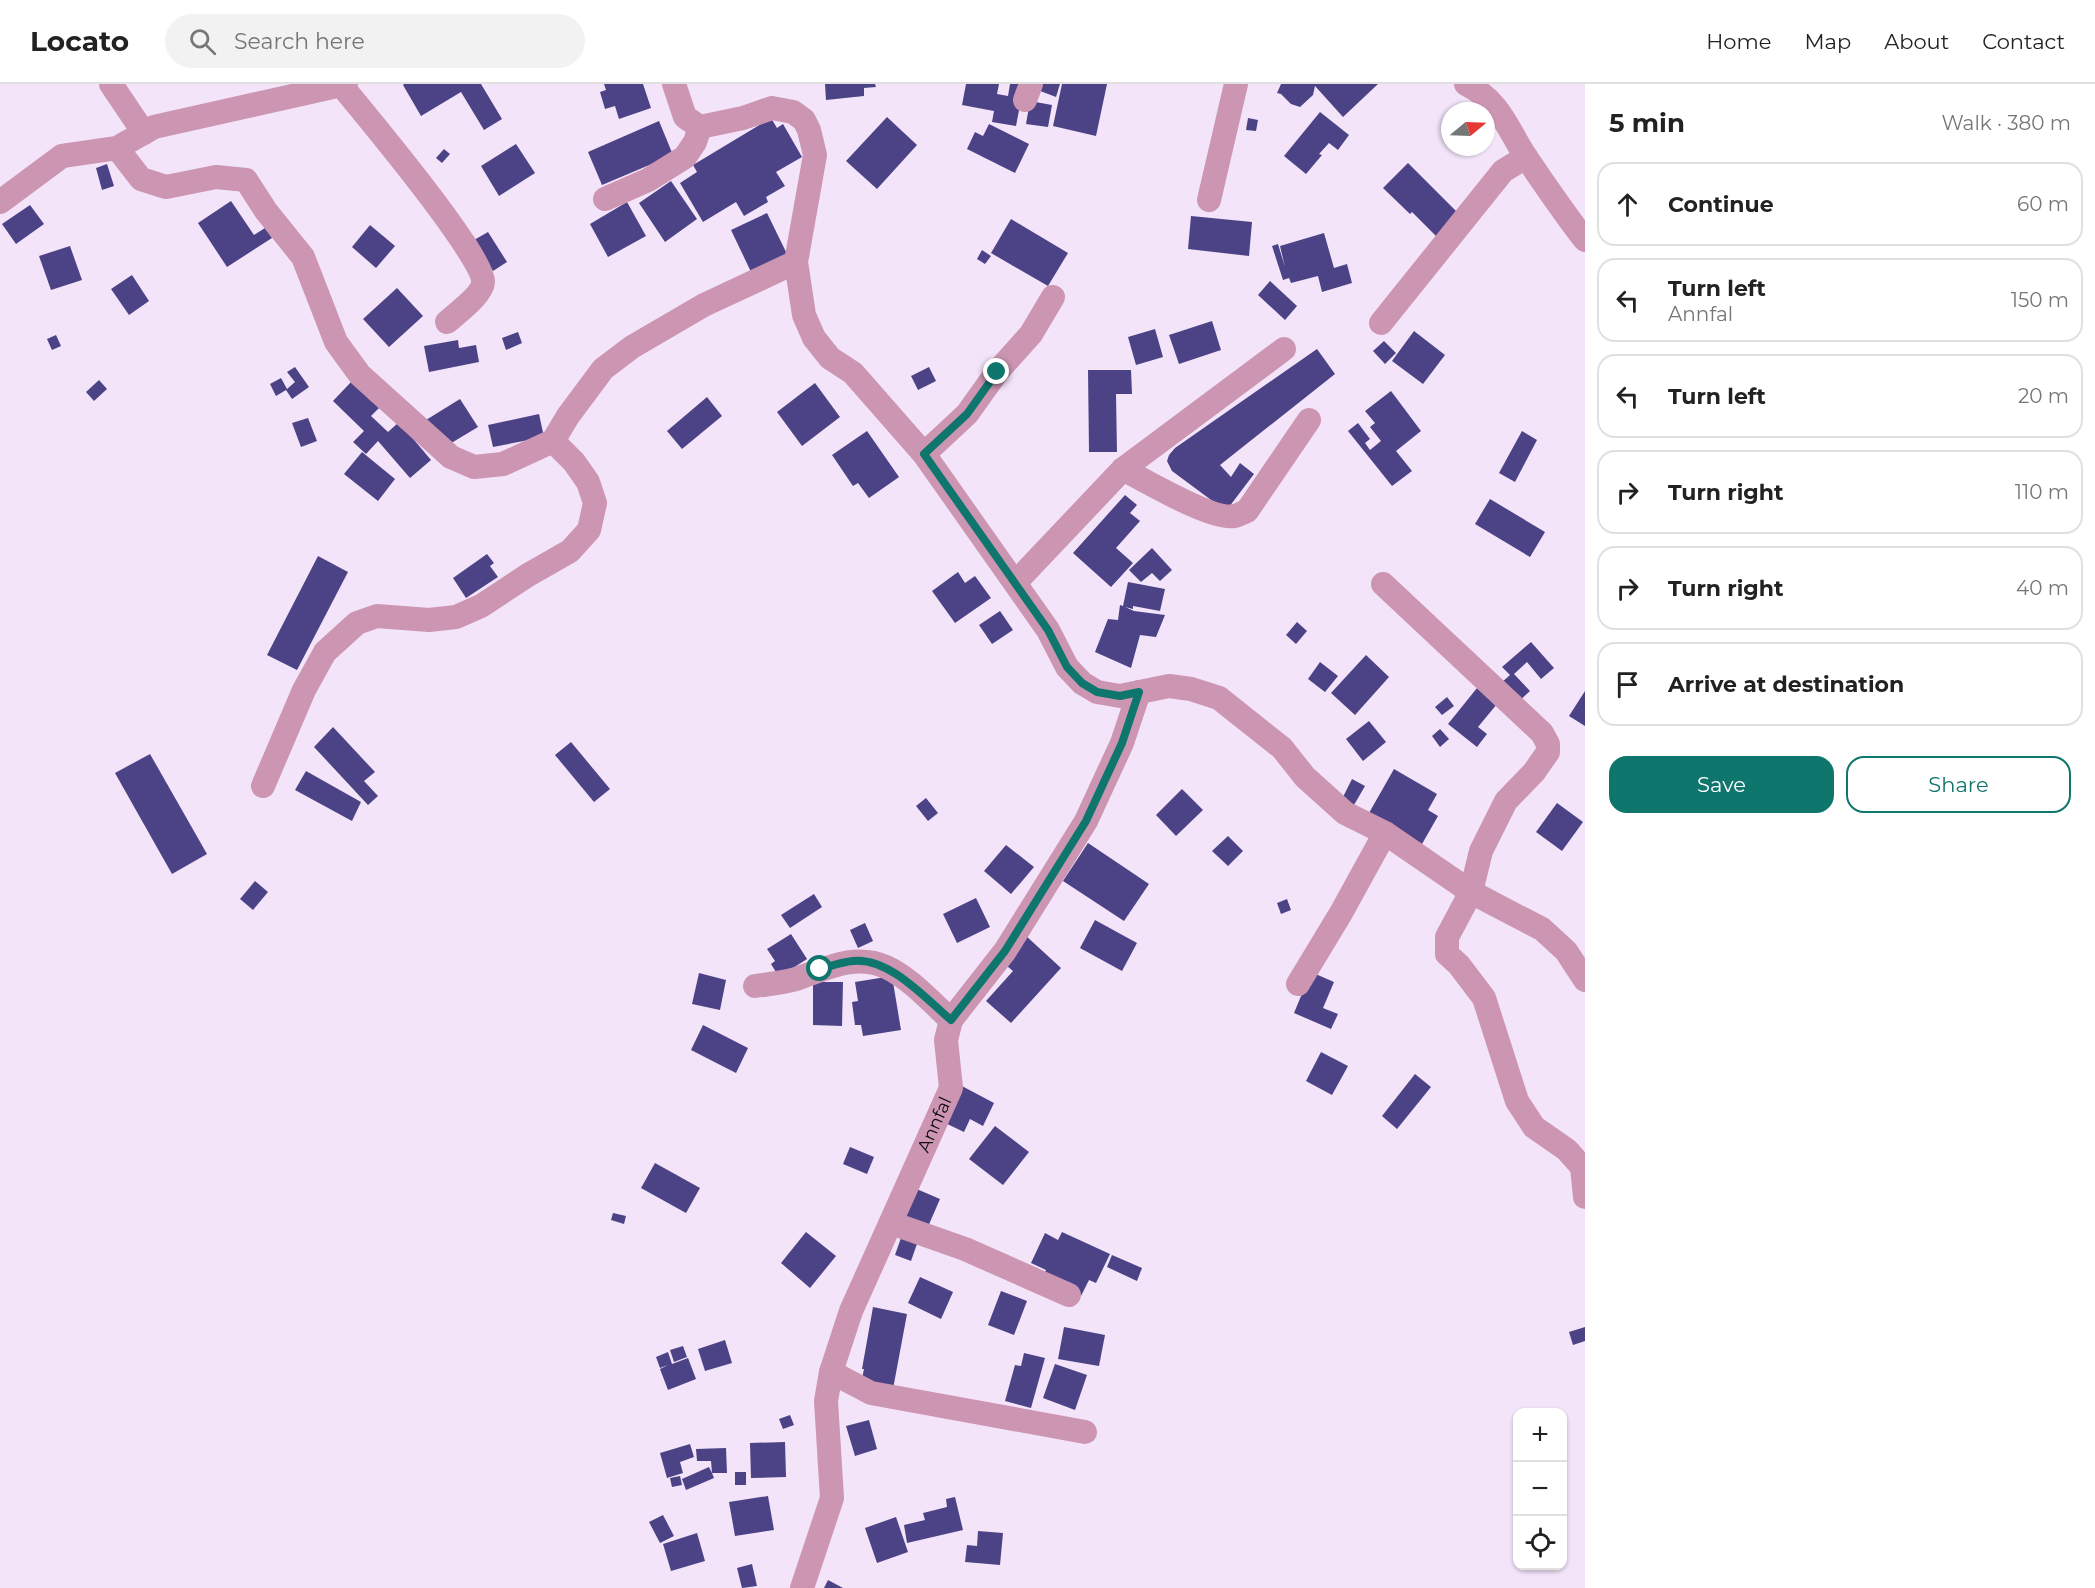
<!DOCTYPE html>
<meta charset="utf-8">
<style>
:root{--surface:#fff;--page:#f2f2f2;--text:#222;--muted:#767676;--line:#e0e0e0;--accent:#0f766e}
body{margin:0;font-family:Montserrat,sans-serif;background:var(--page);color:var(--text)}
.controls{position:absolute;right:18px;bottom:18px;display:grid;overflow:hidden;border-radius:12px;box-shadow:0 2px 4px #0004}
.controls button{width:54px;height:54px;display:grid;place-items:center;padding:0;border:0;border-bottom:2px solid var(--line);background:var(--surface);color:var(--text);font:30px sans-serif}
.compass{position:absolute;left:1441px;top:18px;width:54px;height:54px;border-radius:50%;background:var(--surface);box-shadow:0 2px 4px #0004;rotate:71deg}
.stop{position:absolute;width:18px;height:18px;margin:-14px;border:4px solid #0f766e;border-radius:50%;background:#fff}
.stop.end{background:#0f766e;border-color:#fff;box-shadow:0 2px 6px #0008}
.list{margin:0;padding:0;list-style:none}
h2{display:flex;justify-content:space-between;align-items:center;height:78px;margin:0;padding:0 24px;font-size:26px}
h2 small{font-size:20px;font-weight:400;color:var(--muted)}
.list li{display:grid;grid-template-columns:39px 1fr auto;gap:18px;align-items:center;box-sizing:border-box;height:84px;margin:0 12px 12px;padding:0 12px;border:2px solid var(--line);border-radius:18px}
.list b{display:block;font-size:22px;white-space:nowrap}
.list p{margin:0;font-size:20px;white-space:nowrap;color:var(--muted)}
.list em{font-size:20px;font-style:normal;color:var(--muted)}
.actions{display:flex;gap:12px;padding:18px 24px}
.actions a{flex:1;padding:14px 0;border:2px solid var(--accent);border-radius:18px;text-align:center;font-size:21px;color:var(--accent)}
.actions .main{background:var(--accent);color:#fff}
.icon{flex:none;width:33px;height:33px;fill:none;stroke:currentColor;stroke-width:2;stroke-linecap:round;stroke-linejoin:round}
.map{position:relative;flex:none;width:1585px;height:1504px;overflow:hidden}
header{display:flex;align-items:center;gap:36px;box-sizing:border-box;height:84px;padding:0 30px;background:var(--surface);border-bottom:2px solid var(--line)}
header strong{font-size:28px}
nav{display:flex;gap:33px;margin-inline-start:auto;font-size:21px}
.search{width:420px;height:54px;background:var(--page);display:flex;align-items:center;gap:15px;box-sizing:border-box;padding:0 21px;border-radius:33px;color:var(--muted);font-size:22px}
main{display:flex}
aside{flex:1;background:var(--surface)}
.map>svg:first-child{display:block}
.building{fill:#4c4386}
.lines{fill:none;stroke-linecap:round;stroke-linejoin:round}
.minor{stroke:#cc95b2;stroke-width:24}
.route{stroke:#0f766e;stroke-width:8}
.labels{text-anchor:middle;stroke-width:6;stroke-linejoin:round;paint-order:stroke}
.street-label{font-size:18px;fill:#0f0b11;stroke:#fff}
</style>
<header>
<strong>Locato</strong>
<div class="search"><svg class="icon" aria-label="search" viewBox="0 0 24 24"><circle cx="10" cy="10" r="6"/><path d="M15 15l6 6"/></svg>Search here</div>
<nav><a>Home</a><a>Map</a><a>About</a><a>Contact</a></nav>
</header>
<main>
<div class="map">
<svg width="1585" height="1504" viewBox="0 0 1585 1504">
<rect width="100%" height="100%" fill="#f3e4f9"/>
<g class="building">
<polygon points="404,0 481,0 502,35 484,46 461,8 421,32 403,1"/>
<polygon points="604,0 643,0 651,24 619,35 615,22 605,25 600,8 606,6"/>
<polygon points="825,0 875,0 876,3 864,4 864,12 826,16"/>
<polygon points="966,0 999,0 997,10 1008,12 1010,0 1024,0 1016,42 992,38 994,27 962,21"/>
<polygon points="1037,0 1060,0 1056,13 1035,5"/>
<polygon points="1062,0 1107,0 1096,52 1053,42"/>
<polygon points="1281,0 1378,0 1343,33 1315,2 1313,11 1300,23 1291,20 1281,10 1277,9"/>
<polygon points="1030,17 1052,21 1048,43 1026,40"/>
<polygon points="1320,28 1349,51 1338,66 1329,59 1319,70 1322,71 1306,90 1284,72"/>
<polygon points="887,33 917,61 877,105 846,77"/>
<polygon points="771,34 777,44 783,40 802,73 776,88 785,102 766,113 768,118 744,132 736,118 703,138 680,99 697,88 693,81"/>
<polygon points="1248,34 1258,36 1256,47 1246,46"/>
<polygon points="659,37 673,71 602,101 588,68"/>
<polygon points="989,40 1029,60 1015,89 967,65 975,48 983,52"/>
<polygon points="516,60 535,89 499,112 481,82"/>
<polygon points="444,65 450,70 442,79 436,74"/>
<polygon points="1408,79 1461,132 1439,155 1412,128 1410,130 1383,104"/>
<polygon points="107,80 114,102 102,106 96,84"/>
<polygon points="671,97 697,135 665,158 639,119"/>
<polygon points="231,117 254,151 265,144 272,154 227,183 198,139"/>
<polygon points="627,118 646,152 608,173 590,140"/>
<polygon points="30,121 44,140 16,160 2,140"/>
<polygon points="767,129 788,172 752,190 731,146"/>
<polygon points="1191,132 1252,138 1249,172 1188,165"/>
<polygon points="1011,135 1068,169 1048,202 991,169"/>
<polygon points="370,141 395,162 376,184 352,163"/>
<polygon points="488,148 507,178 493,187 474,156"/>
<polygon points="1324,149 1334,184 1347,180 1352,199 1322,208 1318,192 1291,199 1289,194 1283,196 1272,162 1278,160 1285,183 1280,162"/>
<polygon points="70,162 82,196 51,206 39,172"/>
<polygon points="982,166 991,172 985,180 977,175"/>
<polygon points="132,191 149,217 129,231 111,205"/>
<polygon points="1270,197 1297,222 1285,236 1258,211"/>
<polygon points="397,204 423,232 389,263 363,235"/>
<polygon points="1212,237 1221,266 1179,280 1169,251"/>
<polygon points="1155,245 1163,273 1136,281 1128,253"/>
<polygon points="1414,247 1445,271 1423,300 1392,277"/>
<polygon points="518,248 522,259 506,266 502,254"/>
<polygon points="56,251 61,262 52,266 47,255"/>
<polygon points="458,256 459,264 476,261 479,278 429,288 424,262"/>
<polygon points="1384,257 1396,269 1385,280 1373,267"/>
<polygon points="1317,265 1335,290 1220,381 1231,393 1240,379 1254,390 1226,427 1172,387 1167,377 1169,371 1175,364"/>
<polygon points="295,283 309,303 292,315 286,306 276,312 270,300 281,294 287,305 295,298 287,288"/>
<polygon points="929,283 936,297 918,306 911,292"/>
<polygon points="1088,286 1131,286 1132,310 1116,310 1117,368 1089,368"/>
<polygon points="99,296 107,305 94,317 86,308"/>
<polygon points="351,298 379,324 371,332 388,348 399,338 431,376 410,394 378,357 366,370 353,358 364,347 333,317"/>
<polygon points="815,299 840,333 802,362 777,328"/>
<polygon points="1391,307 1421,347 1396,367 1412,387 1392,402 1348,347 1358,339 1370,355 1365,359 1370,366 1381,357 1370,343 1375,339 1365,327"/>
<polygon points="707,313 722,332 682,365 667,347"/>
<polygon points="460,315 478,343 443,364 426,336"/>
<polygon points="539,330 544,353 493,363 488,341"/>
<polygon points="308,334 317,357 301,363 292,339"/>
<polygon points="867,347 899,393 869,414 858,399 853,402 832,371"/>
<polygon points="1522,347 1537,356 1515,398 1499,389"/>
<polygon points="362,368 395,395 378,417 344,390"/>
<polygon points="1125,411 1137,421 1130,429 1140,437 1116,464 1133,479 1111,503 1073,469"/>
<polygon points="1490,415 1545,448 1530,473 1475,440"/>
<polygon points="1152,464 1172,486 1160,497 1152,489 1141,498 1129,486"/>
<polygon points="487,470 494,479 490,482 498,493 466,514 453,494"/>
<polygon points="318,472 348,488 297,586 267,571"/>
<polygon points="958,488 965,499 975,492 991,514 955,539 932,507"/>
<polygon points="1128,498 1165,505 1160,527 1133,522 1133,525 1125,523 1134,527 1165,531 1156,553 1140,551 1131,584 1095,568 1108,535 1118,536 1120,521 1123,522"/>
<polygon points="1000,527 1013,546 992,560 979,541"/>
<polygon points="1297,538 1307,547 1296,560 1286,551"/>
<polygon points="1531,558 1554,584 1541,595 1527,578 1514,590 1530,607 1518,618 1501,599 1510,591 1502,583"/>
<polygon points="1366,571 1389,593 1355,631 1331,609"/>
<polygon points="1320,578 1338,592 1325,608 1308,595"/>
<polygon points="1477,604 1497,620 1478,643 1487,650 1477,663 1448,640"/>
<polygon points="1585,607 1585,642 1569,632"/>
<polygon points="1447,613 1454,622 1442,631 1435,623"/>
<polygon points="1369,637 1386,658 1363,677 1346,655"/>
<polygon points="333,643 375,688 364,697 378,712 368,721 314,663"/>
<polygon points="1440,645 1449,655 1440,663 1432,652"/>
<polygon points="571,658 610,705 594,718 555,671"/>
<polygon points="150,670 207,770 172,790 115,689"/>
<polygon points="1394,685 1437,710 1428,726 1438,732 1422,760 1369,729"/>
<polygon points="306,687 361,718 352,737 295,706"/>
<polygon points="1352,695 1365,702 1354,721 1342,715"/>
<polygon points="1182,705 1203,726 1176,752 1156,731"/>
<polygon points="926,714 938,729 928,737 916,722"/>
<polygon points="1557,719 1583,738 1562,767 1536,748"/>
<polygon points="1228,752 1243,767 1228,782 1212,767"/>
<polygon points="1088,759 1149,800 1124,837 1063,797"/>
<polygon points="1006,761 1034,783 1011,810 984,787"/>
<polygon points="255,797 268,808 253,826 240,815"/>
<polygon points="814,810 822,823 790,844 781,831"/>
<polygon points="976,814 990,843 957,859 943,830"/>
<polygon points="1287,815 1291,826 1281,830 1277,819"/>
<polygon points="1095,836 1137,859 1122,887 1080,864"/>
<polygon points="865,839 873,857 858,864 850,846"/>
<polygon points="791,850 807,875 779,893 771,880 775,877 767,865"/>
<polygon points="1025,851 1061,884 1011,939 986,917 1013,887 1001,877"/>
<polygon points="1311,888 1334,898 1323,924 1338,930 1331,945 1294,929"/>
<polygon points="699,889 726,896 720,926 692,920"/>
<polygon points="892,892 901,946 863,952 861,941 855,941 852,918 858,917 855,898"/>
<polygon points="813,898 843,898 842,942 813,941"/>
<polygon points="703,941 748,964 736,989 691,966"/>
<polygon points="1321,968 1348,982 1332,1011 1306,997"/>
<polygon points="1415,990 1431,1003 1397,1045 1382,1032"/>
<polygon points="960,1001 994,1019 983,1042 970,1035 964,1048 941,1037"/>
<polygon points="995,1042 1029,1068 1003,1101 969,1075"/>
<polygon points="850,1063 874,1073 867,1090 843,1080"/>
<polygon points="655,1079 700,1104 686,1129 641,1104"/>
<polygon points="912,1103 940,1115 927,1145 899,1133"/>
<polygon points="613,1129 626,1132 624,1140 611,1136"/>
<polygon points="806,1148 836,1172 810,1204 781,1179"/>
<polygon points="1062,1148 1110,1170 1096,1199 1089,1196 1081,1212 1043,1194 1046,1186 1031,1179 1045,1149 1058,1156"/>
<polygon points="902,1151 918,1157 911,1177 895,1171"/>
<polygon points="1112,1171 1142,1184 1137,1197 1107,1183"/>
<polygon points="920,1193 953,1208 941,1235 908,1219"/>
<polygon points="1001,1207 1027,1217 1014,1251 988,1241"/>
<polygon points="873,1223 907,1230 893,1305 861,1299 864,1285 862,1285"/>
<polygon points="1064,1243 1105,1251 1099,1282 1058,1275"/>
<polygon points="1585,1243 1585,1257 1573,1261 1569,1248"/>
<polygon points="725,1256 732,1279 705,1287 698,1265"/>
<polygon points="683,1262 687,1273 674,1278 670,1266"/>
<polygon points="668,1268 672,1280 688,1274 696,1295 668,1306 660,1285 668,1281 660,1284 656,1273"/>
<polygon points="1024,1269 1045,1274 1031,1324 1005,1317 1015,1281 1021,1282"/>
<polygon points="1055,1280 1087,1291 1075,1326 1043,1314"/>
<polygon points="790,1331 794,1341 783,1345 779,1335"/>
<polygon points="869,1336 877,1365 855,1372 846,1342"/>
<polygon points="785,1358 786,1393 751,1394 750,1359"/>
<polygon points="690,1360 694,1373 680,1378 683,1389 667,1394 660,1369"/>
<polygon points="726,1364 727,1389 712,1389 714,1394 686,1406 682,1395 709,1383 712,1389 711,1377 697,1377 696,1365"/>
<rect x="735" y="1388" width="11" height="13"/>
<polygon points="680,1392 682,1401 672,1403 670,1394"/>
<polygon points="768,1412 774,1446 735,1452 729,1418"/>
<polygon points="955,1413 963,1446 907,1459 904,1441 925,1436 923,1429 947,1423 946,1415"/>
<polygon points="663,1431 674,1452 660,1459 649,1438"/>
<polygon points="896,1433 908,1468 877,1479 865,1444"/>
<polygon points="978,1447 1003,1449 1000,1481 965,1478 967,1461 977,1462"/>
<polygon points="697,1449 705,1477 671,1487 663,1460"/>
<polygon points="752,1480 757,1502 742,1504 737,1484"/>
<polygon points="828,1496 843,1504 824,1504"/>
</g>
<g class="lines">
<g class="minor">
<polyline points="111,0 144,49"/>
<polyline points="674,0 685,33 700,43 743,34 772,24 793,28 804,36 809,46 815,71 796,178 804,231 814,254 830,274 853,289 924,370 1048,546 1067,583 1082,599 1097,608 1120,612 1169,602 1191,605 1219,614 1282,664 1305,693 1345,729 1385,749 1471,808 1542,845 1566,867 1585,896"/>
<path d="M1466 0C1500 17 1507 44 1526 73 1545 101 1564 129 1585 156"/>
<path d="M342 2C365 30 484 172 483 198 483 210 456 230 447 238"/>
<polyline points="1025,16 1031,0"/>
<polyline points="117,64 141,95 166,103 216,93 246,96 266,127 303,173 336,258 360,291 451,373 474,383 503,380 553,357 568,332 603,285 632,263 704,221 796,178"/>
<polyline points="605,115 648,96 685,73 695,58 700,43"/>
<polyline points="1209,116 1236,0"/>
<polyline points="0,118 62,72 117,64 154,43 346,0"/>
<polyline points="1381,239 1503,87 1526,73"/>
<polyline points="924,370 967,330 997,288 1031,250 1053,213"/>
<path d="M1123 385C1144 396 1213 437 1234 432 1238 432 1243 428 1247 427L1309 336"/>
<polyline points="1016,498 1123,385 1284,265"/>
<polyline points="1383,500 1542,649 1548,660 1548,668 1534,688 1506,717 1481,767 1471,808 1447,853 1447,870 1459,881 1484,914 1517,1017 1534,1043 1567,1066 1582,1083 1585,1113"/>
<polyline points="263,702 304,606 325,568 357,539 377,532 429,536 456,533 481,522 528,491 570,467 589,446 595,419 588,398 574,378 553,357"/>
<polyline points="1298,900 1341,829 1385,749"/>
<path d="M755 902C768 900 783 899 796 895 826 885 854 869 886 883 910 894 931 918 951 936"/>
<polyline points="891,1139 965,1165 1069,1211"/>
<polyline points="831,1288 871,1309 1085,1348"/>
<path id="s1" d="M802 1504 832 1414 826 1317 831 1288 851 1227 951 1004 946 956 951 936 1005 867 1086 737 1122 659 1139 608"/>
</g>
</g>
<g class="lines">
<path class="route" d="M820 885C831 882 842 878 853 877 889 873 925 914 951 936L1005 867 1086 737 1122 659 1139 608 1120 612 1097 608 1082 599 1067 583 1048 546 924 370 967 330 997 288"/>
</g>
<g class="labels">
<g class="street-label">
<text dy="6" stroke="none"><textPath href="#s1" startOffset="490">Annfal</textPath></text>
</g>
</g>
</svg>
<div class="controls">
<button>+</button>
<button>−</button>
<button><svg class="icon" aria-label="locate" viewBox="0 0 24 24"><circle cx="12" cy="12" r="6"/><path d="M12 2v4M12 18v4M2 12h4M18 12h4"/></svg></button>
</div>
<svg class="compass" viewBox="-18 -18 36 36"><path d="M0-13l5 13h-10z" fill="#e53935"/><path d="M0 13l5-13h-10z" fill="#767676"/></svg>
<div class="stop" style="left:820px;top:885px"></div>
<div class="stop end" style="left:997px;top:288px"></div>
</div>
<aside>
<h2>5 min<small>Walk · 380 m</small></h2>
<ul class="list">
<li><svg class="icon" aria-label="ahead" viewBox="0 0 24 24"><path d="M12 20V5M6 11l6-6 6 6"/></svg><div><b>Continue</b></div><em>60 m</em></li>
<li><svg class="icon" aria-label="left" viewBox="0 0 24 24"><path d="M17 20v-9H6M10 6l-5 5 5 5"/></svg><div><b>Turn left</b><p>Annfal</p></div><em>150 m</em></li>
<li><svg class="icon" aria-label="left" viewBox="0 0 24 24"><path d="M17 20v-9H6M10 6l-5 5 5 5"/></svg><div><b>Turn left</b></div><em>20 m</em></li>
<li><svg class="icon" aria-label="right" viewBox="0 0 24 24"><path d="M7 20v-9h11M14 6l5 5-5 5"/></svg><div><b>Turn right</b></div><em>110 m</em></li>
<li><svg class="icon" aria-label="right" viewBox="0 0 24 24"><path d="M7 20v-9h11M14 6l5 5-5 5"/></svg><div><b>Turn right</b></div><em>40 m</em></li>
<li><svg class="icon" aria-label="arrive" viewBox="0 0 24 24"><path d="M6 21V4h12l-3 4 3 4H6"/></svg><div><b>Arrive at destination</b></div></li>
</ul>
<div class="actions"><a class="main">Save</a><a>Share</a></div>
</aside>
</main>
